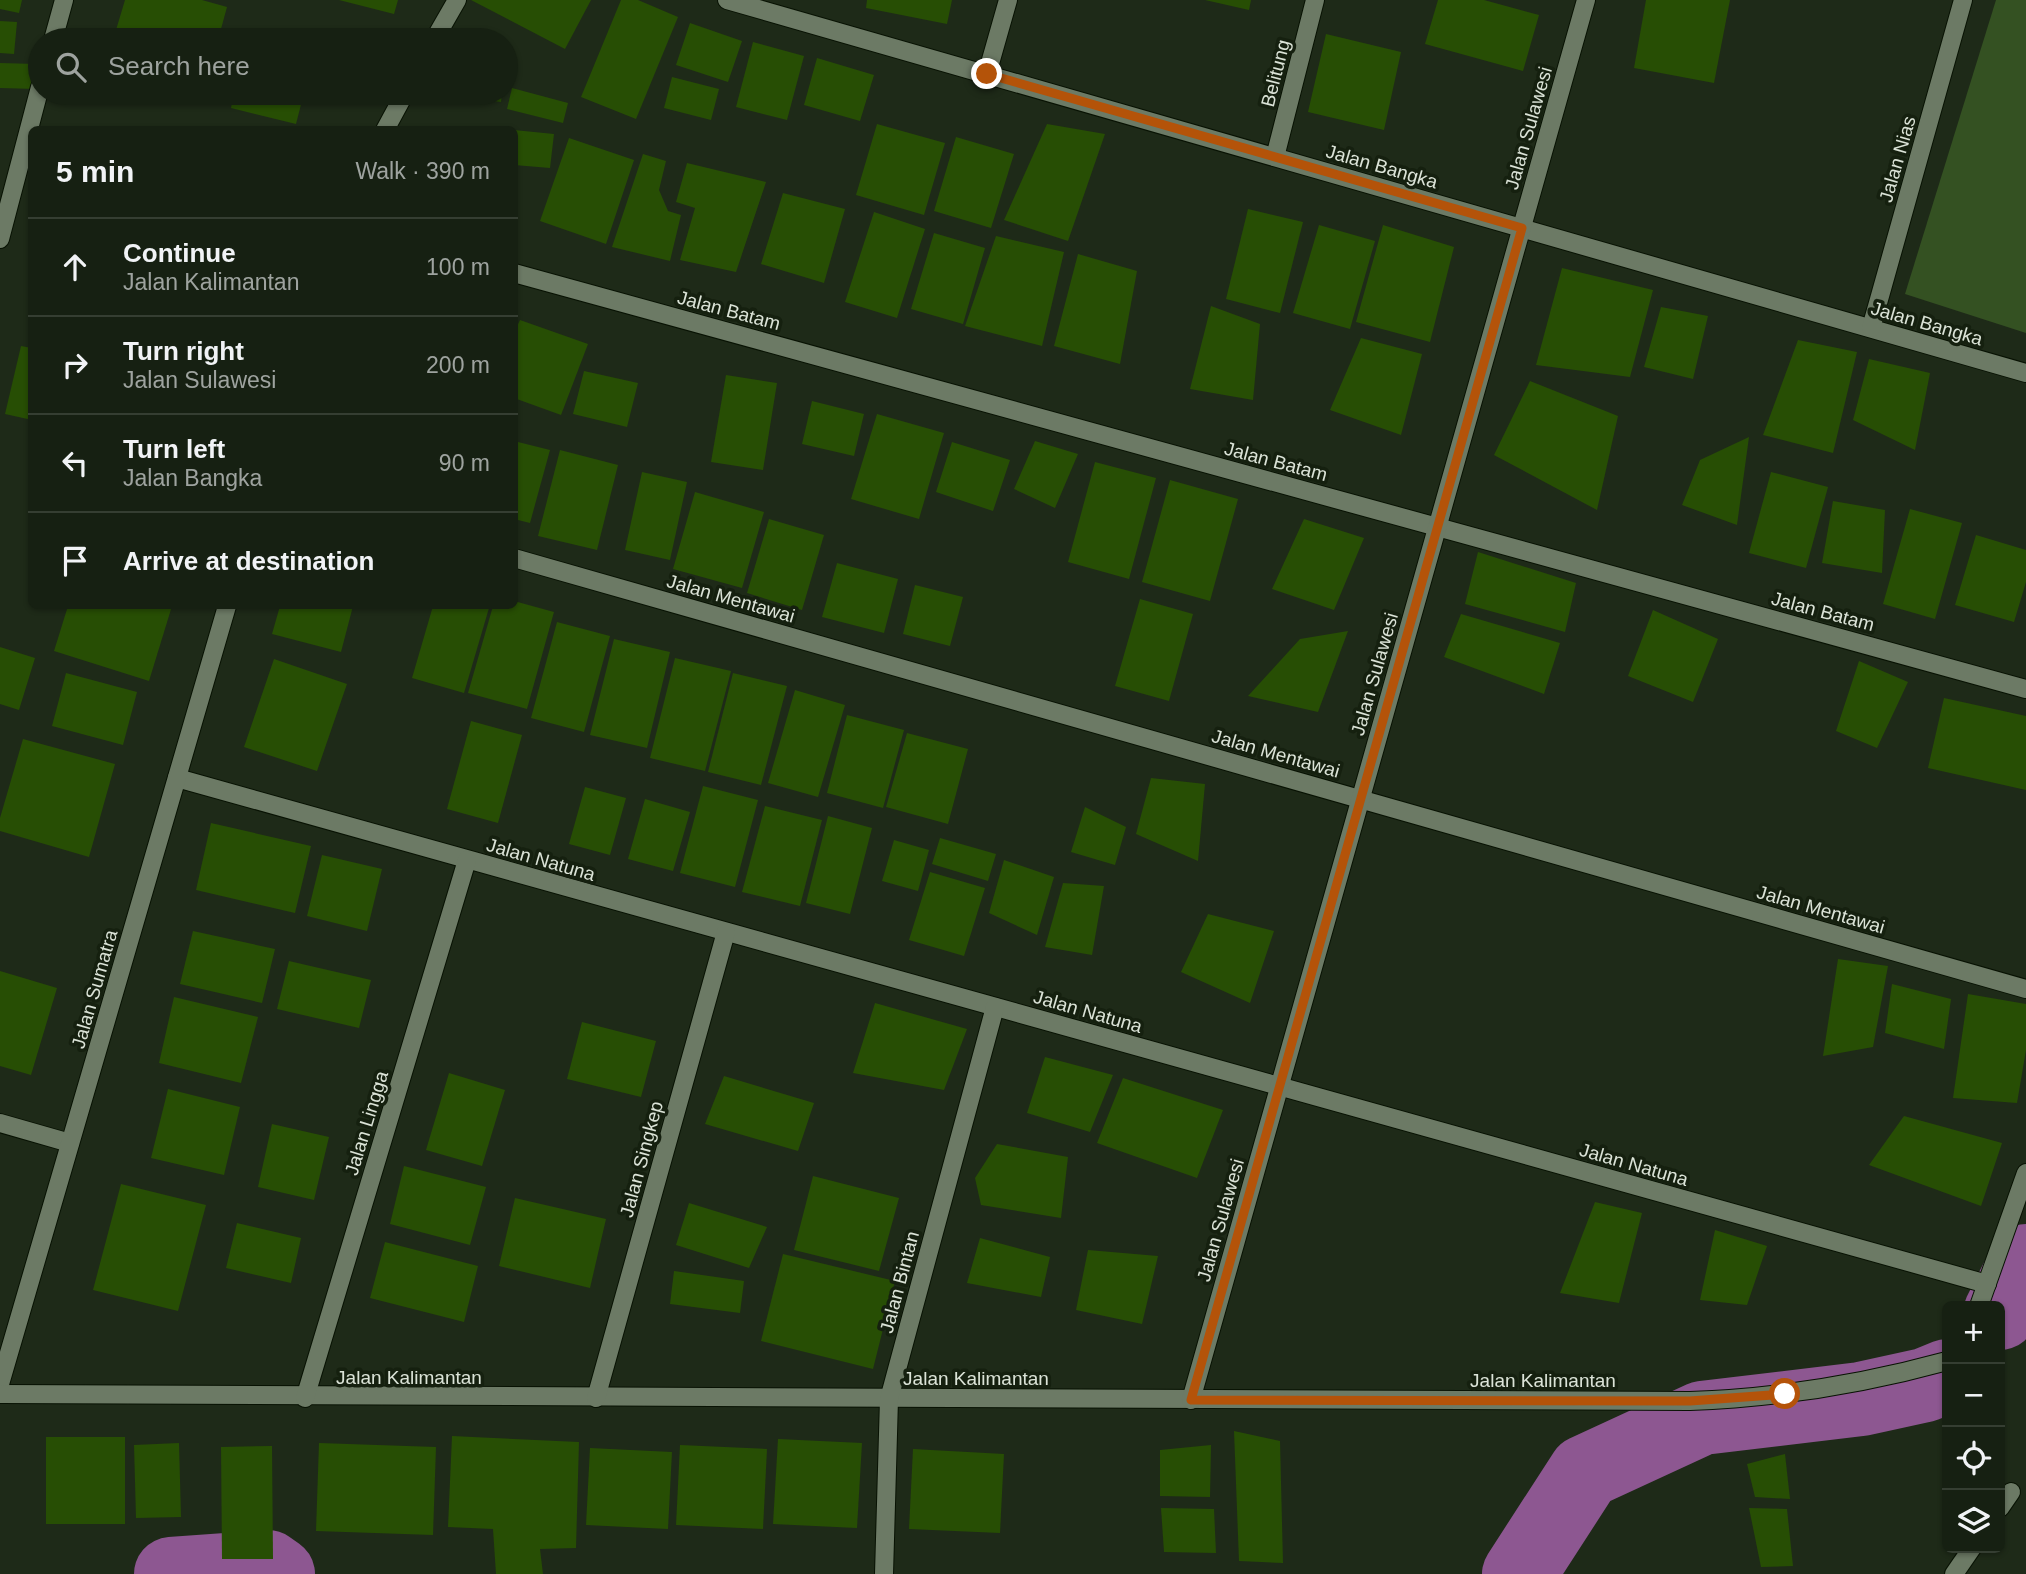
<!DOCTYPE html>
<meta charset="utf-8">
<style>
:root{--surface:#162012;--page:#232d20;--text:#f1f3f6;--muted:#9ea39f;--line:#353e32}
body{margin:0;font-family:Arial,sans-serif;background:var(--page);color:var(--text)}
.controls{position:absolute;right:21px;bottom:21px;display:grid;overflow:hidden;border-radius:10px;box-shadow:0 2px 5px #0004}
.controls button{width:63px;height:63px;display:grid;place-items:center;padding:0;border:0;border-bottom:2px solid var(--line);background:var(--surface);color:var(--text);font:35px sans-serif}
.stop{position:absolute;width:21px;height:21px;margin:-16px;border:5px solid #b45309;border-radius:50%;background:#fff}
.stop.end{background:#b45309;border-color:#fff;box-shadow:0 2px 7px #0008}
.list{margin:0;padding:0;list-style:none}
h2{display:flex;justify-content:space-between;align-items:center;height:91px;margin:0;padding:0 28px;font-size:30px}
h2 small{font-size:23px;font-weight:400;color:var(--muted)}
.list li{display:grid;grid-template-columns:46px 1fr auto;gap:21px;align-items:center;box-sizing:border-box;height:98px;padding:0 28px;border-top:2px solid var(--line)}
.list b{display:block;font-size:26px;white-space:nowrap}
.list p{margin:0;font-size:23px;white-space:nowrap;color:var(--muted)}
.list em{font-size:23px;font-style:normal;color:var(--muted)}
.icon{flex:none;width:38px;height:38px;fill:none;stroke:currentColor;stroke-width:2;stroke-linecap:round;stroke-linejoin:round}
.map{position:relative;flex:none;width:2026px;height:1574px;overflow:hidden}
.search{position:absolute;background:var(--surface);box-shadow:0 2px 5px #0004;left:28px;top:28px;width:490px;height:77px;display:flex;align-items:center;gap:18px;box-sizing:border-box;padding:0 24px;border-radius:38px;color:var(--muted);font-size:26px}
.panel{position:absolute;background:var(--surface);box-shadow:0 2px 5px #0004;left:28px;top:126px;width:490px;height:483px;border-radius:10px}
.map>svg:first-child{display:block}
.green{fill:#345122}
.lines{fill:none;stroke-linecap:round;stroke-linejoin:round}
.river{stroke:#8d5791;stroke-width:74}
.building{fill:#274e04}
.minor-casing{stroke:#081203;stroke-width:20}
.minor{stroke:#6c7a65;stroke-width:18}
.route{stroke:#b45309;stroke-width:9}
.labels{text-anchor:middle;stroke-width:7;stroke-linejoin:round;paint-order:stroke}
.street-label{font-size:19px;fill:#dbe3d7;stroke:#15200f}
</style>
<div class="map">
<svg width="2026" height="1574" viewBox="0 0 2026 1574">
<rect width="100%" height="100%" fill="#1e2a18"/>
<polygon class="green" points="1996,0 2026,0 2026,333 1905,294"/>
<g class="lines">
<g class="river">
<polyline points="2000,1313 2026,1261"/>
<polyline points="171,1574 268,1567 278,1574"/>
<polyline points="1519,1574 1585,1472 1702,1418 1861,1399 1925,1385 1947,1376"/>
</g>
</g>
<g class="building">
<polygon points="0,0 22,0 19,13 0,9"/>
<polygon points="125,0 202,0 227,7 218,40 113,40"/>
<polygon points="339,0 398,0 394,14"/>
<polygon points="471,0 591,0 565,49"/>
<polygon points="621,0 638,0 678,17 636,119 581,97"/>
<polygon points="867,0 952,0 947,24 866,8"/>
<polygon points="1205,0 1251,0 1249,10"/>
<polygon points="1438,0 1484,0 1539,15 1523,71 1425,44"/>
<polygon points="1646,0 1730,0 1714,83 1634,68"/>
<polygon points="0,21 17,22 14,54 0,53"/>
<polygon points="690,23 742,41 728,82 676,65"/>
<polygon points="1326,34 1401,52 1384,130 1308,112"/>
<polygon points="753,42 804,56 787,120 736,107"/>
<polygon points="817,58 874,75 860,121 804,105"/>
<polygon points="0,63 36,64 36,89 0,88"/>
<polygon points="672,77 719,89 711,120 664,108"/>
<polygon points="512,88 568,103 563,123 507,109"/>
<polygon points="234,93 304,93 296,124 231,108"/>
<polygon points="432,93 502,93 501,102"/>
<polygon points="877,124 945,143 924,215 856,195"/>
<polygon points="1047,124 1105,134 1068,241 1004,220"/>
<polygon points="514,130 554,134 550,168 514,165"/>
<polygon points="956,137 1014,154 991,228 934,211"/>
<polygon points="569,138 634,160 606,244 540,221"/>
<polygon points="643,154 666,161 659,190 668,211 681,215 670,261 612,247"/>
<polygon points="687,163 766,182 736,272 680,260 695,208 676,202"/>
<polygon points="783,193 845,209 824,283 761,264"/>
<polygon points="1248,209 1303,222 1280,313 1226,299"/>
<polygon points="874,212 925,229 897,318 845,302"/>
<polygon points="1319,225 1375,241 1350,329 1293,313"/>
<polygon points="1383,225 1454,247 1430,342 1356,322"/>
<polygon points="934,233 985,248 963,324 911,309"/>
<polygon points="996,236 1064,252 1042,346 965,326"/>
<polygon points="1078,254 1137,271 1120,364 1054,346"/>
<polygon points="1562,268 1653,290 1630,377 1536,365"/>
<polygon points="1211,306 1260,324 1253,400 1190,389"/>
<polygon points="1661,307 1708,316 1693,379 1644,367"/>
<polygon points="520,320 588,344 561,415 514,398 514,333"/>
<polygon points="1361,338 1422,354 1401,435 1330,410"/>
<polygon points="1798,340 1857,352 1833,453 1763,435"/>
<polygon points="21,346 32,348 32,420 5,414"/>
<polygon points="1869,359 1930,373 1915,450 1853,420"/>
<polygon points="584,371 638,383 627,427 573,414"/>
<polygon points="726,375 777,383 763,470 711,462"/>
<polygon points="1530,381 1618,416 1597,510 1494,455"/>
<polygon points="812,401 864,414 854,456 802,444"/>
<polygon points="877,414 944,433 919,519 851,499"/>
<polygon points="1749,437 1737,525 1682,505 1700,460"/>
<polygon points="514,441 550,450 530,523 514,519"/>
<polygon points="1035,441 1078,454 1055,508 1014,489"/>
<polygon points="952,442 1010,460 993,511 936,492"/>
<polygon points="560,450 618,465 597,550 538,536"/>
<polygon points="1095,462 1156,478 1129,579 1068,562"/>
<polygon points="642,472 687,482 670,560 625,550"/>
<polygon points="1771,472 1828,487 1806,568 1749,553"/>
<polygon points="1170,480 1238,499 1210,601 1142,582"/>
<polygon points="695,492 764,512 742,588 673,569"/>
<polygon points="1833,501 1885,510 1882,573 1822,563"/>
<polygon points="1910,509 1962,523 1935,619 1883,604"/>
<polygon points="769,519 824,535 802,610 747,593"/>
<polygon points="1304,519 1364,538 1334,610 1272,589"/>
<polygon points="1976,535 2026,550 2026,582 2014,622 1955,605"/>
<polygon points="1478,552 1576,583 1565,632 1465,604"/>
<polygon points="837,563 898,579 884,633 822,617"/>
<polygon points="915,585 963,597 950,646 903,634"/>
<polygon points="1140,599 1193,614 1169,701 1115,686"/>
<polygon points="514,601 554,612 527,709 468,693 493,606 514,606"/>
<polygon points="68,606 172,606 149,681 54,651"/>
<polygon points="280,606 353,606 341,652 272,634"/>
<polygon points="433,606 489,608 464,693 412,678"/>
<polygon points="1653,610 1718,639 1693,702 1628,676"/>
<polygon points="1461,614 1560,643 1544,694 1444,657"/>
<polygon points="557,622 610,636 584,732 531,718"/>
<polygon points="1348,631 1318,712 1248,696 1300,639"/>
<polygon points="614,639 670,652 647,748 590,735"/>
<polygon points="0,647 35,658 19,710 0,704"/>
<polygon points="675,658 731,671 705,771 650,758"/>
<polygon points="274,659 347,684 317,771 244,747"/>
<polygon points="1859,661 1908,682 1877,748 1836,731"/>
<polygon points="66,673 137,692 123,745 52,726"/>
<polygon points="733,673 787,686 761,785 708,772"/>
<polygon points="795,690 845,705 818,797 768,783"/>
<polygon points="1944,698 2026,716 2026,790 1928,768"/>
<polygon points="847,715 904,730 883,808 827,793"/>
<polygon points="471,721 522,735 498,823 447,809"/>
<polygon points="907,733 968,749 948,824 886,807"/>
<polygon points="23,739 115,764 89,857 0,831 0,818"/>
<polygon points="1151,778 1205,784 1198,861 1136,834"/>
<polygon points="703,786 758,800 735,887 680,873"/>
<polygon points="585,787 626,798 610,855 569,844"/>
<polygon points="645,799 690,812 673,871 628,859"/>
<polygon points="765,806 822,820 800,906 742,892"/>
<polygon points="1085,807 1126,827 1115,865 1071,852"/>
<polygon points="828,816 872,828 850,914 806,903"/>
<polygon points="211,823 311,846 295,913 196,890"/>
<polygon points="940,838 996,854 988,881 932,864"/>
<polygon points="894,840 929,850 918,891 882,881"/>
<polygon points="322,855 382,869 367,931 307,916"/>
<polygon points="1004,860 1054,877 1037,935 989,913"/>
<polygon points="930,872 985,888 964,956 909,940"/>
<polygon points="1063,883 1104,886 1092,955 1045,947"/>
<polygon points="1208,914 1274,931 1250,1003 1181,972"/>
<polygon points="193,931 275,949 262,1003 180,984"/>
<polygon points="1838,959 1888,966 1873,1047 1823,1056"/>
<polygon points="289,961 371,980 359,1028 277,1009"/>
<polygon points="0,971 57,988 31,1075 0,1066"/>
<polygon points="1892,984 1951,999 1944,1049 1885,1033"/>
<polygon points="1968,994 2026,1004 2026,1050 2017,1103 1953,1098"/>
<polygon points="174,997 258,1017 241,1083 159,1063"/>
<polygon points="875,1003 967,1029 944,1090 853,1073"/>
<polygon points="582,1022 656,1041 641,1097 567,1079"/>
<polygon points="1045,1057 1113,1075 1090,1132 1027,1113"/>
<polygon points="449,1073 505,1090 482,1166 426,1150"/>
<polygon points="724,1076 814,1103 798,1151 705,1124"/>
<polygon points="1123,1078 1223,1110 1197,1178 1097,1143"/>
<polygon points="168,1089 240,1107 224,1175 151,1158"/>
<polygon points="1904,1116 2002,1143 1981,1206 1869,1165"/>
<polygon points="272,1124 329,1137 314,1200 258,1187"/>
<polygon points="997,1144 1068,1157 1061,1218 981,1205 975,1178"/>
<polygon points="404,1166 486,1187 470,1245 390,1224"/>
<polygon points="813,1176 899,1198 879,1271 794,1250"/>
<polygon points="121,1184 206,1205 178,1311 93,1290"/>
<polygon points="515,1198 606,1219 590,1288 499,1266"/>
<polygon points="1595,1202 1642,1213 1619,1303 1560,1293"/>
<polygon points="689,1203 767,1227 749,1268 676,1245"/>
<polygon points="237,1223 301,1238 291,1283 226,1268"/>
<polygon points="1715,1230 1767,1246 1747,1305 1700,1300"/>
<polygon points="980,1238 1050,1257 1041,1297 967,1283"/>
<polygon points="385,1242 478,1266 464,1322 370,1298"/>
<polygon points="1088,1250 1158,1256 1142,1324 1076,1310"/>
<polygon points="783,1254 895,1281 873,1369 761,1341"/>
<polygon points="674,1271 744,1281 740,1313 670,1304"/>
<polygon points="1234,1431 1280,1441 1283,1563 1239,1561"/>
<polygon points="452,1436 579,1442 576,1548 540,1549 543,1574 496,1574 493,1529 448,1527"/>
<rect x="46" y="1437" width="79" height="87"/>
<polygon points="778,1439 862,1443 857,1528 773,1524"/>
<polygon points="179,1443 181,1517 136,1518 134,1445"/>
<polygon points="319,1443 436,1447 433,1535 316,1531"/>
<polygon points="680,1445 767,1449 763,1529 676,1525"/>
<polygon points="1211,1445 1210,1497 1160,1496 1160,1450"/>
<polygon points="272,1446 273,1559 222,1559 221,1447"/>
<polygon points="590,1448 672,1452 668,1529 586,1525"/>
<polygon points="913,1449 1004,1454 1000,1533 909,1529"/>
<polygon points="1785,1454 1790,1499 1755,1497 1747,1464"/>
<polygon points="1161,1508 1214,1509 1216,1553 1164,1552"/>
<polygon points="1749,1508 1787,1509 1793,1566 1761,1567"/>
</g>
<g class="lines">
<defs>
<g id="minor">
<polyline points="727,0 2026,373"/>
<polyline points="53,40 64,0"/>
<polyline points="434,40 457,0"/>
<polyline points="987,74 1008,0"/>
<polyline points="385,130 405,93"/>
<polyline points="1275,157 1315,0"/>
<polyline points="0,239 40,87"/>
<polyline points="514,273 2026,689"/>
<polyline points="1871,328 1963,0"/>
<polyline points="514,558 2026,989"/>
<polyline points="177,778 1987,1284"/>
<polyline points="0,1123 70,1143"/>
<polyline points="1979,1306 2026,1173"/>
<polyline points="0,1384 227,606"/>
<path d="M0 1394 1690 1401C1777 1398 1863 1384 1947 1361"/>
<polyline points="305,1398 467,860"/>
<polyline points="596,1398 726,932"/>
<polyline points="1191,1400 1586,0"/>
<polyline points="2000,1508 2011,1492"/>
<polyline points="884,1574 889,1399 995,1007"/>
<polyline points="1954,1574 1972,1548"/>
</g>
</defs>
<use href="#minor" class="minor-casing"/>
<use href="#minor" class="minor"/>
</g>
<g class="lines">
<polyline class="route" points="987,74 1522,228 1191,1400 1690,1401 1785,1394"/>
</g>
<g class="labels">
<g class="street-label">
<text transform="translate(1275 73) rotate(-76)" y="7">Belitung</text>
<text transform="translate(1528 128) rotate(-74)" y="7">Jalan Sulawesi</text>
<text transform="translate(1897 159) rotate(-74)" y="7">Jalan Nias</text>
<text transform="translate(1382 166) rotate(16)" y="7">Jalan Bangka</text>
<text transform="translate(729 310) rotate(15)" y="7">Jalan Batam</text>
<text transform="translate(1927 323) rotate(16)" y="7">Jalan Bangka</text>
<text transform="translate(1276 461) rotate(15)" y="7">Jalan Batam</text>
<text transform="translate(731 598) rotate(16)" y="7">Jalan Mentawai</text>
<text transform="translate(1823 611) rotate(15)" y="7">Jalan Batam</text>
<text transform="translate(1374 674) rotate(-74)" y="7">Jalan Sulawesi</text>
<text transform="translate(1276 753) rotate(16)" y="7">Jalan Mentawai</text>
<text transform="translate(541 859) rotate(16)" y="7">Jalan Natuna</text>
<text transform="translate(1821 909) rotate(16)" y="7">Jalan Mentawai</text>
<text transform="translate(94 989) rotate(-74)" y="7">Jalan Sumatra</text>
<text transform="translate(1088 1011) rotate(16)" y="7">Jalan Natuna</text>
<text transform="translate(366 1123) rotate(-73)" y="7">Jalan Lingga</text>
<text transform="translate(641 1159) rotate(-75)" y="7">Jalan Singkep</text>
<text transform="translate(1634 1164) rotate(16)" y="7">Jalan Natuna</text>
<text transform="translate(1220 1220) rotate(-74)" y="7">Jalan Sulawesi</text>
<text transform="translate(899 1282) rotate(-75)" y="7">Jalan Bintan</text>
<text x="409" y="1384">Jalan Kalimantan</text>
<text x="976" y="1385">Jalan Kalimantan</text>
<text x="1543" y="1387">Jalan Kalimantan</text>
</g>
</g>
</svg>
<div class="controls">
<button>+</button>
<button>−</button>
<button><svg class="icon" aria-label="locate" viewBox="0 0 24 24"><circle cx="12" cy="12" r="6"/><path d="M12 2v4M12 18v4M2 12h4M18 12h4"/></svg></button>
<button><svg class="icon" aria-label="layers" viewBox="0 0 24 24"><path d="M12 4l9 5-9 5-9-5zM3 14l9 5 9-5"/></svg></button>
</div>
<div class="stop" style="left:1785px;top:1394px"></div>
<div class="stop end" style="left:987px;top:74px"></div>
<div class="search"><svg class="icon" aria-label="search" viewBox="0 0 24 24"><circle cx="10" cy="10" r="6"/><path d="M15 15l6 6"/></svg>Search here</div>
<section class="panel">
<h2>5 min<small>Walk · 390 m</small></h2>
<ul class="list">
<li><svg class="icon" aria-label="ahead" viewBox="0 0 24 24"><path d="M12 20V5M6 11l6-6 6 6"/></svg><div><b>Continue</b><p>Jalan Kalimantan</p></div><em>100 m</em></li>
<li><svg class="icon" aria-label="right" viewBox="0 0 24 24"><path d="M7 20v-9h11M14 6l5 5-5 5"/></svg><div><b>Turn right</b><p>Jalan Sulawesi</p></div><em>200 m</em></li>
<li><svg class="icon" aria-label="left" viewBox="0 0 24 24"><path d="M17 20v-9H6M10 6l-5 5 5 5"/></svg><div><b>Turn left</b><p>Jalan Bangka</p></div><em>90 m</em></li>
<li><svg class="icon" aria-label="arrive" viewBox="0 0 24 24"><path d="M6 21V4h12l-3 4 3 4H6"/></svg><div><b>Arrive at destination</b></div></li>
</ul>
</section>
</div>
